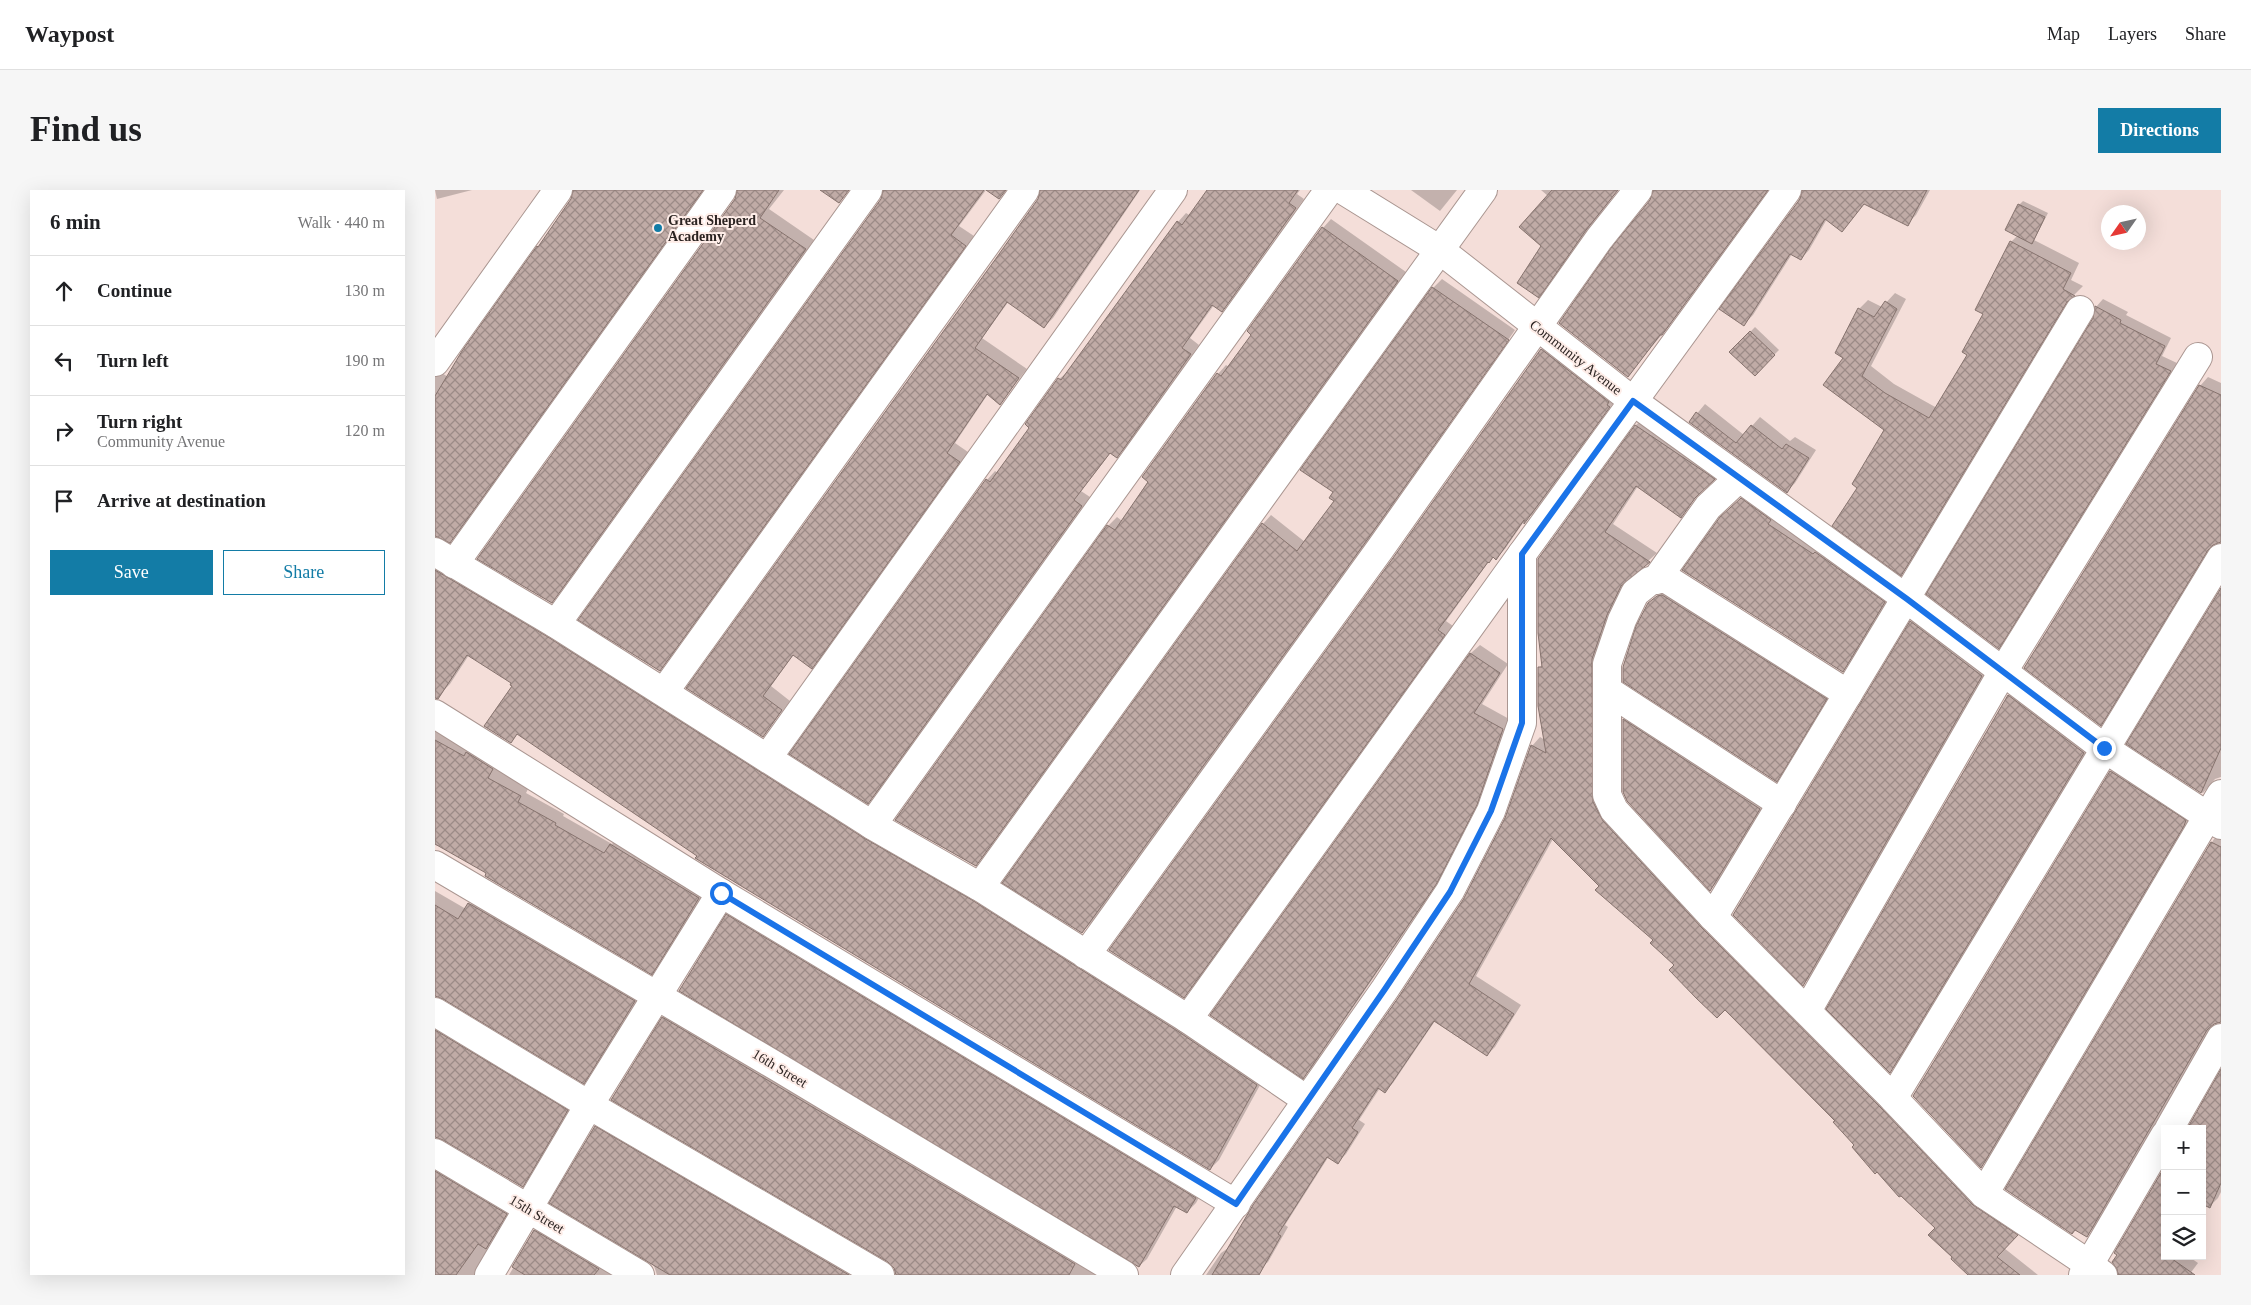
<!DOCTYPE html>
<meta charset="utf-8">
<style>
:root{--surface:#fff;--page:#f6f6f6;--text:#202124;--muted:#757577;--line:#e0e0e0;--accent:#137ca6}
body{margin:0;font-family:"Times New Roman",serif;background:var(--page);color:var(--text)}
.controls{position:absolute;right:15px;bottom:15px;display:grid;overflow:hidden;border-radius:0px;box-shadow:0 5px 20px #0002}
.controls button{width:45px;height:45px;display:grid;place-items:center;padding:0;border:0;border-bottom:1px solid var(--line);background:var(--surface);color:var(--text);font:25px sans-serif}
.compass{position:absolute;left:1666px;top:15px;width:45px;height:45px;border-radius:50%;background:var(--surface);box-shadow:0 5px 20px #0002;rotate:236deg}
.stop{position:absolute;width:15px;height:15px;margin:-11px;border:4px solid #1a73e8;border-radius:50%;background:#fff}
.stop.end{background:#1a73e8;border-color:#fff;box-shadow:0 1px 5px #0008}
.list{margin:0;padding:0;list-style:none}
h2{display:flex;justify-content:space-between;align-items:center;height:65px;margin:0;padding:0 20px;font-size:21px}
h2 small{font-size:16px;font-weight:400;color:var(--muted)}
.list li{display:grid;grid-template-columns:32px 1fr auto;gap:15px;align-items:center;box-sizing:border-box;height:70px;padding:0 20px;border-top:1px solid var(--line)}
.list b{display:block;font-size:19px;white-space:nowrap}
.list p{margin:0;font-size:16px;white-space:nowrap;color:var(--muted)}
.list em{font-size:16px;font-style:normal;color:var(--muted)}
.actions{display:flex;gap:10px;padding:15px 20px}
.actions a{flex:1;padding:11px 0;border:1px solid var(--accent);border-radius:0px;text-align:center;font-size:18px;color:var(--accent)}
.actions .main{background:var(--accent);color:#fff}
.icon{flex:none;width:28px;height:28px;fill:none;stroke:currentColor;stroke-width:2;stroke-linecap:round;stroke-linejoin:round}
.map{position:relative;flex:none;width:1786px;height:1085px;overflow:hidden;border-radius:0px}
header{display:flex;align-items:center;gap:30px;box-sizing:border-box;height:70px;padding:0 25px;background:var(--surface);border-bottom:1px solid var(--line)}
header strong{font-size:24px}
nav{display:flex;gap:28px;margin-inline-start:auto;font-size:18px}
.intro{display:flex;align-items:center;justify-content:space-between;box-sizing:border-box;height:120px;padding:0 30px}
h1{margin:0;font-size:35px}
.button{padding:12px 22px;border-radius:0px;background:var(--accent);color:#fff;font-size:18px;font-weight:700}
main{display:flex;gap:30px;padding:0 30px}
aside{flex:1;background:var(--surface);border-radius:0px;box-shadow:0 5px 20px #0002}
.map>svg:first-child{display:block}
.shadow{fill:#0003}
.building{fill:url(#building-cross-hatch);stroke:#86736e}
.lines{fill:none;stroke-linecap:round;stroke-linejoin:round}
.minor-casing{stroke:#aa9691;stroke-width:30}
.minor{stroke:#fff;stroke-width:28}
.route{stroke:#1a73e8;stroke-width:6}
.poi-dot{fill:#137ca6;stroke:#feede8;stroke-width:2}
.labels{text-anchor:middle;stroke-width:4;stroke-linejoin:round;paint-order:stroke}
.poi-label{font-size:14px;font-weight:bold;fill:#2c2422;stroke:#feede8;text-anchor:start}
.street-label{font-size:14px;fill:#2c2422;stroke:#feede8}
</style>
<header>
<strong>Waypost</strong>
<nav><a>Map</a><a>Layers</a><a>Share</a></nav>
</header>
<div class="intro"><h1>Find us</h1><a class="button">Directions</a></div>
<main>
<aside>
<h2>6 min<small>Walk · 440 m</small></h2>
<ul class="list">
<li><svg class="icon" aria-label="ahead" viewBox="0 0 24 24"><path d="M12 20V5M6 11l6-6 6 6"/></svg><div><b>Continue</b></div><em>130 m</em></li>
<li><svg class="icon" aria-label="left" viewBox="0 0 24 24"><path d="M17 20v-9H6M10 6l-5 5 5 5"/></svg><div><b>Turn left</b></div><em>190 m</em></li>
<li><svg class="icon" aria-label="right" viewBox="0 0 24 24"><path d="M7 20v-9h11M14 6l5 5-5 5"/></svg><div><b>Turn right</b><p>Community Avenue</p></div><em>120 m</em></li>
<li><svg class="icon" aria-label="arrive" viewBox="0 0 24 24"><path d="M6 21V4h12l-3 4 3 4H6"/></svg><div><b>Arrive at destination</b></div></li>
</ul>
<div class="actions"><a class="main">Save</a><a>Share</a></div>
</aside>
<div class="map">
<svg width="1786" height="1085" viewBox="0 0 1786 1085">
<defs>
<pattern id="building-cross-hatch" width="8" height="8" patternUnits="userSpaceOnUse" patternTransform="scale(1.25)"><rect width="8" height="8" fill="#c0aba6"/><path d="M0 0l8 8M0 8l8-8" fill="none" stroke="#9c8b87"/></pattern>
</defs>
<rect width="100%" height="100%" fill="#f4ded9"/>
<g class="shadow">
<polygon points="0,0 37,0 2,9"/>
<polygon points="140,0 269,0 24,342 15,351 0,345 0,186 4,181 13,187 109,51 137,10"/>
<polygon points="303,0 349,0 334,19 379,50 125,403 116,412 301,10"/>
<polygon points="449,0 551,0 524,36 539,46 233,471 224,480 447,10"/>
<polygon points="606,0 705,0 618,128 609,137 574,111 547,148 592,179 565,213 553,204 520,253 533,262 386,468 377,477 359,464 336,496 355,511 328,546 253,498 604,10"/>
<polygon points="774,0 865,0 862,4 869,9 795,112 787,121 779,115 755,148 764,155 691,258 682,266 676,262 646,301 655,307 442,603 433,612 552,290 560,281 563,283 596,238 624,189 634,181 743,32 751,23 756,26"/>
<polygon points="976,0 1022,0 1005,21"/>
<polygon points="1106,0 1183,0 1112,97 1103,106 1113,6"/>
<polygon points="1220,0 1334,0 1235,135 1193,185 1216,10"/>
<polygon points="1368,0 1495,0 1481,25 1472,34 1430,13 1407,40 1392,29 1374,60 1366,69 1357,64 1318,125 1309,134"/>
<polygon points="1588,11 1613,23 1599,50 1644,73 1636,90 1648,96 1638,106 1475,375 1466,384 1424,297 1451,240 1410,167 1424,119 1433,110 1447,117 1460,103 1471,109 1436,176 1459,194 1502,218 1534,165 1576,52 1583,45 1584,15"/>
<polygon points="896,29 971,82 549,666 540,675 462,630 673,336 682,327 687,331 783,184 791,175 794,177 818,144 888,38"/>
<polygon points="1007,89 1080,140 941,340 656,733 647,742 828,334 836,325 870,352 900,310 998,98"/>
<polygon points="1668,109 1693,122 1691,125 1736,148 1727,166 1742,173 1571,449 1564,457 1660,128 1661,117"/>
<polygon points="1320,137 1344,160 1320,184 1296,162"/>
<polygon points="1116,151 1182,208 1098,324 1090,330 1070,359 1061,368 1059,367 1055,370 1011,431 1018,436 758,797 749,806 959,369 1107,159"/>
<polygon points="1773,187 1786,193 1786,351 1779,353 1674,526 1666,534 1765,196"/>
<polygon points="1270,214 1309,245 1325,227 1355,251 1360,247 1381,260 1360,293 1352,301 1255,232"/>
<polygon points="1210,227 1287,281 1268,299 1246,326 1203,296 1178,334 1222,363 1193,389 1180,415 1166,603 1590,1037 1569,1058 1603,1085 1535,1085 1495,1045 1502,1038 1421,955 1401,931 1290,818 1241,775 1220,749 1118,649 1041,786 1086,815 1060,857 1052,865 1000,831 958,893 950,901 945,898 924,930 930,934 911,964 903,972 894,966 850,1035 853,1037 833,1072 818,1085 771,1085 786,1063 796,1056 1029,710 1071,629 1097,556 1105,547 1110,550 1104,478 1108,474 1104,370 1201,235"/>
<polygon points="1314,301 1457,404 1415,473 1408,481 1294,320"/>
<polygon points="0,366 830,886 784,970 775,979 263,665 83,543 78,548 78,493 34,465 15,494 7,502 0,498"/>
<polygon points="1231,398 1399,501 1349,582 1341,590 1214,414"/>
<polygon points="1786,401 1786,587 1780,589 1768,603 1693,554"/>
<polygon points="1484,424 1554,477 1376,786 1368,794 1299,724 1476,432"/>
<polygon points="1045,455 1073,474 1047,514 1076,530 1050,605 1010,683 877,878 868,887 777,825 1036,463"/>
<polygon points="1582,497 1657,554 1463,873 1455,881 1393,819 1574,505"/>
<polygon points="1197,521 1333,610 1284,691 1275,699 1189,601 1189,529"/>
<polygon points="0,539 63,575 61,578 94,597 91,603 129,624 128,626 177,654 184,646 272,699 225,774 217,783 53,683 7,657 0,655"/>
<polygon points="1685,573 1760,622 1555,968 1546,976 1479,906 1676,581"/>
<polygon points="1786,642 1786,831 1779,833 1660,1037 1652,1045 1572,999 1779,649"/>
<polygon points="0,701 31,719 43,705 208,802 158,883 149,892 9,807 0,805"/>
<polygon points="301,716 769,998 761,1013 752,1022 742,1016 712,1069 703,1077 292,725"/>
<polygon points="237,819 682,1085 462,1085 459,1076 228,828"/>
<polygon points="0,826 141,911 96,987 87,995 8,948 0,946"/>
<polygon points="1786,882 1786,1002 1783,1008 1775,1016"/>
<polygon points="169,928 438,1085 222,1085 219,1076 214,1071 161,937"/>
<polygon points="0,967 80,1015 50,1085 0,1085"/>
<polygon points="109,1032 198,1085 74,1085 100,1041"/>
<polygon points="1730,1066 1753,1066 1763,1073 1754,1085 1685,1085"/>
</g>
<g class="building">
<polygon points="138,0 268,0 15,353 0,346 0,206 27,161 102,56 103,57 136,9"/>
<polygon points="302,0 344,0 325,28 371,59 117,413 42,369 300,9"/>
<polygon points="385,0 414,0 404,13"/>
<polygon points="448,0 549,0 516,45 531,56 225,481 143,430 446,9"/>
<polygon points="551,0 571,0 564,9"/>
<polygon points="605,0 704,0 609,138 572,112 540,158 584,188 565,215 552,204 512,263 525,272 377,479 358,465 328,506 347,520 328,547 251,498 562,67 603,9"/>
<polygon points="772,0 863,0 854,13 861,18 787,122 777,115 747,158 756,164 682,268 675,263 639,310 647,316 433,614 354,564 551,289 555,292 594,238 590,234 623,188 626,190 742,31 747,35"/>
<polygon points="1117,0 1183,0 1151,40 1104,108 1082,93 1106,56 1084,37"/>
<polygon points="1218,0 1333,0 1227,145 1225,145 1193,187 1124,133 1176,58 1215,10"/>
<polygon points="1367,0 1492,0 1473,36 1429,14 1407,42 1390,29 1366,70 1355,64 1309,136 1284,119 1365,9"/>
<polygon points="1583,14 1610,27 1597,54 1570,40"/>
<polygon points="887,37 963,91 541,676 460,630 672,335 680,340 713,292 707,287 782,183 786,186 816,145 812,141"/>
<polygon points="1575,51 1636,83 1628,99 1640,106 1632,112 1466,386 1397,336 1422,298 1417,294 1449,240 1388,195 1408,168 1400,163 1423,118 1439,127 1450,111 1462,119 1427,186 1450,203 1494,228 1532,165 1527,162 1548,124 1540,120"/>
<polygon points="997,97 1074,150 932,350 647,743 567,693 827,333 862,361 881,335 899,311 894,308 898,302 865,280"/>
<polygon points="1660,116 1686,130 1685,133 1730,156 1721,174 1736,181 1564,459 1491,404 1658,128"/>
<polygon points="1315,141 1340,165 1320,186 1294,162"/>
<polygon points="1106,159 1174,212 1172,215 1175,217 1089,334 1089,330 1061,370 1058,367 1054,373 1053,372 1003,440 1010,445 749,808 674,760 958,368"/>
<polygon points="1764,195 1786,205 1786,352 1778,355 1773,360 1666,536 1589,478"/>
<polygon points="1261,222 1301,253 1316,235 1347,259 1351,254 1374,268 1352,303 1254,232"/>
<polygon points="1200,235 1280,289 1260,308 1246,328 1201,296 1170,342 1215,372 1186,396 1172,425 1157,469 1158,612 1168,631 1267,738 1447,919 1538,1015 1583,1045 1562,1067 1585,1085 1533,1085 1516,1069 1517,1067 1493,1045 1500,1038 1466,1006 1464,1007 1442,982 1440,984 1417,957 1419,955 1398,932 1400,931 1290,820 1282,828 1262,809 1234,780 1239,775 1215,753 1218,750 1160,700 1164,696 1116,648 1034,794 1079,824 1052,866 999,831 950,903 943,898 917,938 923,942 903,974 892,967 843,1044 846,1046 824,1085 777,1085 818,1015 963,808 1028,710 1070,628 1096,555 1111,563 1103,516 1103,477 1107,477 1103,443 1103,369"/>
<polygon points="1306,308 1336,330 1333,334 1378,364 1380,362 1450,412 1408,482 1247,380 1285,327"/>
<polygon points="0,380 113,447 429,648 537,710 744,842 822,895 775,980 260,668 262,666 82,544 76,553 49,536 77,496 75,495 76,493 32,465 3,509 0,508"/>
<polygon points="1786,398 1786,558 1766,603 1691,554"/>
<polygon points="1227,405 1392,509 1342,592 1188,492 1188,477 1201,436 1213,413 1222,406"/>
<polygon points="1475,431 1547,486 1368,796 1298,725"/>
<polygon points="1035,463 1065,483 1039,523 1068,539 1042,615 1002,693 868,889 775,825"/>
<polygon points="1573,505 1649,563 1455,883 1391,819"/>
<polygon points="1188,529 1325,619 1275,701 1192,611 1188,602"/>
<polygon points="0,550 29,566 31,562 58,579 53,588 86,606 83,612 121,633 120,635 169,663 175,654 264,708 217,785 50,686 51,683 0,654"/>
<polygon points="1675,581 1751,630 1749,636 1546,978 1478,906"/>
<polygon points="1776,652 1786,657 1786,832 1779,834 1772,840 1652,1047 1640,1040 1637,1044 1570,999"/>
<polygon points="33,713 200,811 149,894 8,809 0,806 0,715 23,729"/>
<polygon points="291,724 761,1008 752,1023 739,1016 704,1077 244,801"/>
<polygon points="227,827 640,1074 634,1085 461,1085 459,1078 453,1072 176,910"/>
<polygon points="0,840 133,920 88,997 8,950 0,947"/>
<polygon points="1786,879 1786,993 1775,1018 1767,1014 1767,939 1752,939"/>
<polygon points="160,936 414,1085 235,1085 114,1013"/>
<polygon points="1730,976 1730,1066 1733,1066 1760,1085 1683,1085 1682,1079 1677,1072 1682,1065 1679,1063"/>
<polygon points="0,981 72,1024 51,1059 43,1054 21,1085 0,1085"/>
<polygon points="99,1040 164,1079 159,1085 90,1085 77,1077"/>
</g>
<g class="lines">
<defs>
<g id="minor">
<polyline points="908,0 1005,60 1198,211 1472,409 1669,558 1786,635"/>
<polyline points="0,172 123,0"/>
<polyline points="0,362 121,434 437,635 545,697 753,829 872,910"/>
<polyline points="19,374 287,0"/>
<polyline points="1221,390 1273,317 1304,288"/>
<polyline points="121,434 433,0"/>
<polyline points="1172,500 1347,614"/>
<polyline points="229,502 590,0"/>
<polyline points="1413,504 1230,388 1215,391 1200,403 1187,430 1172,474 1172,605 1179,620 1278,727 1458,908 1549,1004 1655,1075 1668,1085"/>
<polyline points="0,524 286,703 801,1014"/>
<polyline points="333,567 738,0"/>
<polyline points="437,635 894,0"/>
<polyline points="0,675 346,879 689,1085"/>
<polyline points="545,697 1048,0"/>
<polyline points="1278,727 1645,120"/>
<polyline points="651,765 945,359 1164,49 1203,0"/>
<polyline points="1372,821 1567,483 1763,167"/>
<polyline points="0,822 154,915 445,1085"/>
<polyline points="753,829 1087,364 1352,0"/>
<polyline points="1458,908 1786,368"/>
<polyline points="1734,939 1786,848"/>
<polyline points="0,963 205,1085"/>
<polyline points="1549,1004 1786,604"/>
<polyline points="54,1085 154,915 286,703"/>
<polyline points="750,1085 950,799 1015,701 1056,621 1087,533 1087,364"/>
<polyline points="1648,1085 1730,945"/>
</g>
</defs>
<use href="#minor" class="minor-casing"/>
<use href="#minor" class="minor"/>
</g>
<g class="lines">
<polyline class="route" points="286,703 801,1014 950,799 1015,702 1056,621 1087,533 1087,364 1198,211 1472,409 1669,558"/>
</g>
<circle class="poi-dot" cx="223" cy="38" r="5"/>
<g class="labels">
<g class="poi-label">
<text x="233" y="35">Great Sheperd<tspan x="233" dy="16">Academy</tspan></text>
</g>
<g class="street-label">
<text transform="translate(1141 167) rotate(38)" y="5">Community Avenue</text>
<text transform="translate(345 878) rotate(31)" y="5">16th Street</text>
<text transform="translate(102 1024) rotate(31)" y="5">15th Street</text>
</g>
</g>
</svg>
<div class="controls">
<button>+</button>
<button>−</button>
<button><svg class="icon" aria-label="layers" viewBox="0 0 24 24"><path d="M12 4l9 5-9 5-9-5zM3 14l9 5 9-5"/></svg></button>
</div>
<svg class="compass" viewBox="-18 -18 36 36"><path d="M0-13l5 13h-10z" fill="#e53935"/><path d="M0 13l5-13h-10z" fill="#757577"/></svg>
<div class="stop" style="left:286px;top:703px"></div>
<div class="stop end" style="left:1669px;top:558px"></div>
</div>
</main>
